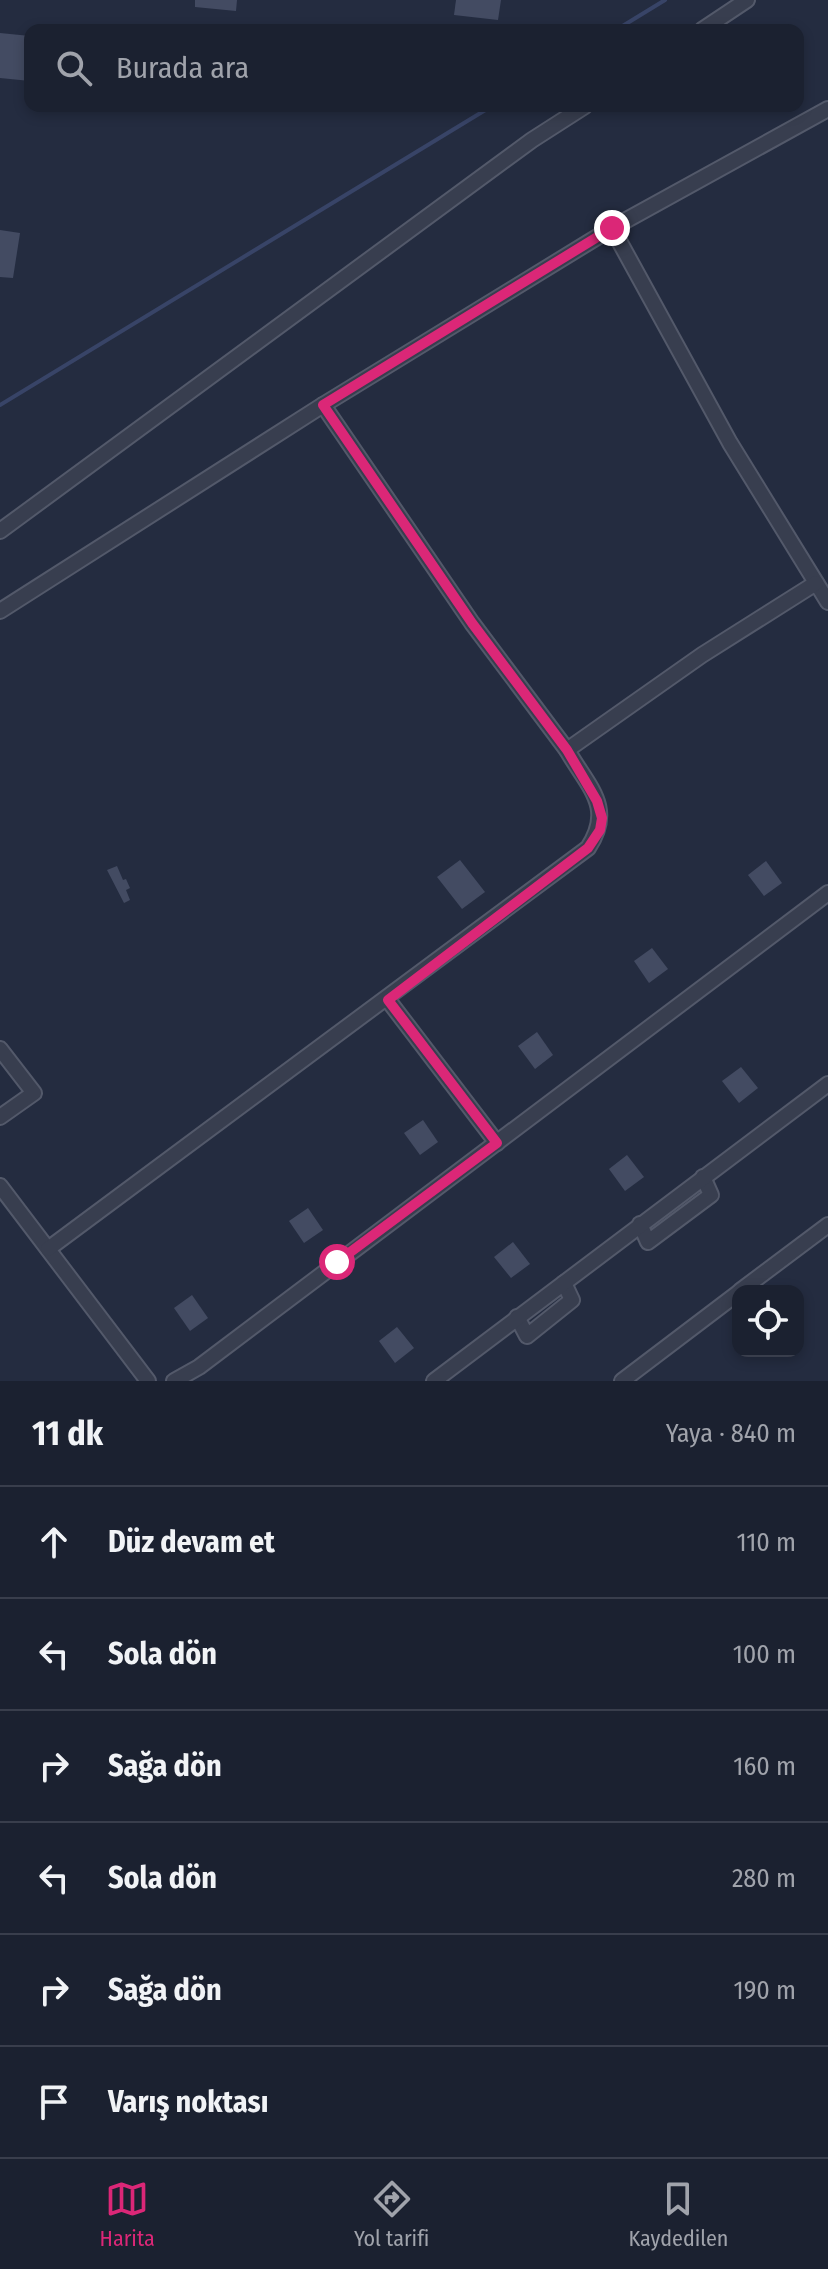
<!DOCTYPE html>
<html lang="tr">
<meta charset="utf-8">
<style>
:root{--surface:#1b2130;--page:#242938;--text:#f1f3f6;--muted:#a0a3ab;--line:#393e4c;--accent:#db2777}
body{margin:0;font-family:"Fira Sans Condensed",sans-serif;background:var(--page);color:var(--text)}
.controls{position:absolute;right:24px;bottom:24px;display:grid;overflow:hidden;border-radius:16px;box-shadow:0 4px 12px #0003}
.controls button{width:72px;height:72px;display:grid;place-items:center;padding:0;border:0;border-bottom:2px solid var(--line);background:var(--surface);color:var(--text);font:40px sans-serif}
.stop{position:absolute;width:24px;height:24px;margin:-18px;border:6px solid #db2777;border-radius:50%;background:#fff}
.stop.end{background:#db2777;border-color:#fff;box-shadow:0 2px 8px #0008}
.list{margin:0;padding:0;list-style:none}
h2{display:flex;justify-content:space-between;align-items:center;height:104px;margin:0;padding:0 32px;font-size:34px}
h2 small{font-size:26px;font-weight:400;color:var(--muted)}
.list li{display:grid;grid-template-columns:52px 1fr auto;gap:24px;align-items:center;box-sizing:border-box;height:112px;padding:0 32px;border-top:2px solid var(--line)}
.list b{display:block;font-size:30px;white-space:nowrap}
.list em{font-size:26px;font-style:normal;color:var(--muted)}
.icon{flex:none;width:44px;height:44px;fill:none;stroke:currentColor;stroke-width:2;stroke-linecap:round;stroke-linejoin:round}
.map{position:relative;flex:none;width:828px;height:1381px;overflow:hidden}
.search{position:absolute;background:var(--surface);box-shadow:0 4px 12px #0003;left:24px;right:24px;top:24px;height:88px;display:flex;align-items:center;gap:20px;box-sizing:border-box;padding:0 28px;border-radius:16px;color:var(--muted);font-size:30px}
.sheet{height:776px;background:var(--surface)}
nav{display:flex;justify-content:space-around;align-items:center;box-sizing:border-box;height:112px;border-top:2px solid var(--line);background:var(--surface);font-size:22px;color:var(--muted)}
nav a{display:grid;justify-items:center;gap:4px}
nav .on{color:var(--accent)}
.map>svg:first-child{display:block}
.lines{fill:none;stroke-linecap:round;stroke-linejoin:round}
.stream{stroke:#384467;stroke-width:4}
.building{fill:#434b62}
.minor-casing{stroke:#53596a;stroke-width:18}
.minor{stroke:#383e4f;stroke-width:14}
.route{stroke:#db2777;stroke-width:10}
</style>
<div class="map">
<svg width="828" height="1381" viewBox="0 0 828 1381">
<rect width="100%" height="100%" fill="#242c40"/>
<g class="lines">
<g class="stream">
<polyline points="616,30 665,0"/>
<polyline points="0,405 492,106"/>
</g>
</g>
<g class="building">
<polygon points="195,0 237,0 236,11 195,7"/>
<polygon points="456,0 501,0 498,20 454,15"/>
<polygon points="0,33 30,36 30,81 0,78"/>
<polygon points="0,230 20,233 13,278 0,277"/>
<polygon points="460,860 485,892 462,909 437,877"/>
<polygon points="766,861 782,883 764,896 748,875"/>
<polygon points="117,866 123,880 126,879 130,888 126,890 130,900 124,903 107,870"/>
<polygon points="652,948 668,969 649,983 634,961"/>
<polygon points="537,1032 553,1055 535,1069 518,1046"/>
<polygon points="741,1067 758,1088 739,1103 722,1081"/>
<polygon points="423,1120 438,1142 420,1155 404,1133"/>
<polygon points="627,1155 644,1177 625,1191 609,1169"/>
<polygon points="308,1208 323,1230 304,1243 289,1221"/>
<polygon points="513,1242 530,1264 511,1278 494,1257"/>
<polygon points="192,1295 208,1318 190,1331 174,1308"/>
<polygon points="397,1327 414,1348 395,1363 379,1341"/>
</g>
<g class="lines">
<defs>
<g id="minor">
<polyline points="702,30 747,0"/>
<polyline points="612,228 730,443 828,602"/>
<polyline points="323,405 472,623 567,750 702,655 816,583"/>
<polyline points="0,531 532,140 585,106"/>
<polyline points="0,611 323,405 612,228 828,109"/>
<polyline points="388,1000 497,1143"/>
<polyline points="0,1049 34,1093 0,1117"/>
<polyline points="0,1186 148,1381"/>
<polyline points="640,1224 648,1242 711,1195 703,1177"/>
<path d="M48 1249 588 848C615 807 588 787 567 750"/>
<polyline points="740,1291 828,1225"/>
<polyline points="517,1317 527,1336 572,1300 564,1283"/>
<polyline points="174,1381 199,1367 828,893"/>
<polyline points="434,1381 828,1084"/>
<polyline points="622,1381 738,1293"/>
</g>
</defs>
<use href="#minor" class="minor-casing"/>
<use href="#minor" class="minor"/>
</g>
<g class="lines">
<polyline class="route" points="337,1262 497,1143 388,1000 588,848 600,830 602,818 597,801 567,750 472,623 323,405 612,228"/>
</g>
</svg>
<div class="controls">
<button><svg class="icon" aria-label="locate" viewBox="0 0 24 24"><circle cx="12" cy="12" r="6"/><path d="M12 2v4M12 18v4M2 12h4M18 12h4"/></svg></button>
</div>
<div class="stop" style="left:337px;top:1262px"></div>
<div class="stop end" style="left:612px;top:228px"></div>
<div class="search"><svg class="icon" aria-label="search" viewBox="0 0 24 24"><circle cx="10" cy="10" r="6"/><path d="M15 15l6 6"/></svg>Burada ara</div>
</div>
<section class="sheet">
<h2>11 dk<small>Yaya · 840 m</small></h2>
<ul class="list">
<li><svg class="icon" aria-label="ahead" viewBox="0 0 24 24"><path d="M12 20V5M6 11l6-6 6 6"/></svg><div><b>Düz devam et</b></div><em>110 m</em></li>
<li><svg class="icon" aria-label="left" viewBox="0 0 24 24"><path d="M17 20v-9H6M10 6l-5 5 5 5"/></svg><div><b>Sola dön</b></div><em>100 m</em></li>
<li><svg class="icon" aria-label="right" viewBox="0 0 24 24"><path d="M7 20v-9h11M14 6l5 5-5 5"/></svg><div><b>Sağa dön</b></div><em>160 m</em></li>
<li><svg class="icon" aria-label="left" viewBox="0 0 24 24"><path d="M17 20v-9H6M10 6l-5 5 5 5"/></svg><div><b>Sola dön</b></div><em>280 m</em></li>
<li><svg class="icon" aria-label="right" viewBox="0 0 24 24"><path d="M7 20v-9h11M14 6l5 5-5 5"/></svg><div><b>Sağa dön</b></div><em>190 m</em></li>
<li><svg class="icon" aria-label="arrive" viewBox="0 0 24 24"><path d="M6 21V4h12l-3 4 3 4H6"/></svg><div><b>Varış noktası</b></div></li>
</ul>
</section>
<nav>
<a class="on"><svg class="icon" aria-label="map" viewBox="0 0 24 24"><path d="M3 6l6-2 6 2 6-2v14l-6 2-6-2-6 2zM9 4v14M15 6v14"/></svg>Harita</a>
<a><svg class="icon" aria-label="directions" viewBox="0 0 24 24"><path d="M12 3l9 9-9 9-9-9zM9 14v-3h6M13 9l2 2-2 2"/></svg>Yol tarifi</a>
<a><svg class="icon" aria-label="saved" viewBox="0 0 24 24"><path d="M7 4h10v16l-5-4-5 4z"/></svg>Kaydedilen</a>
</nav>
